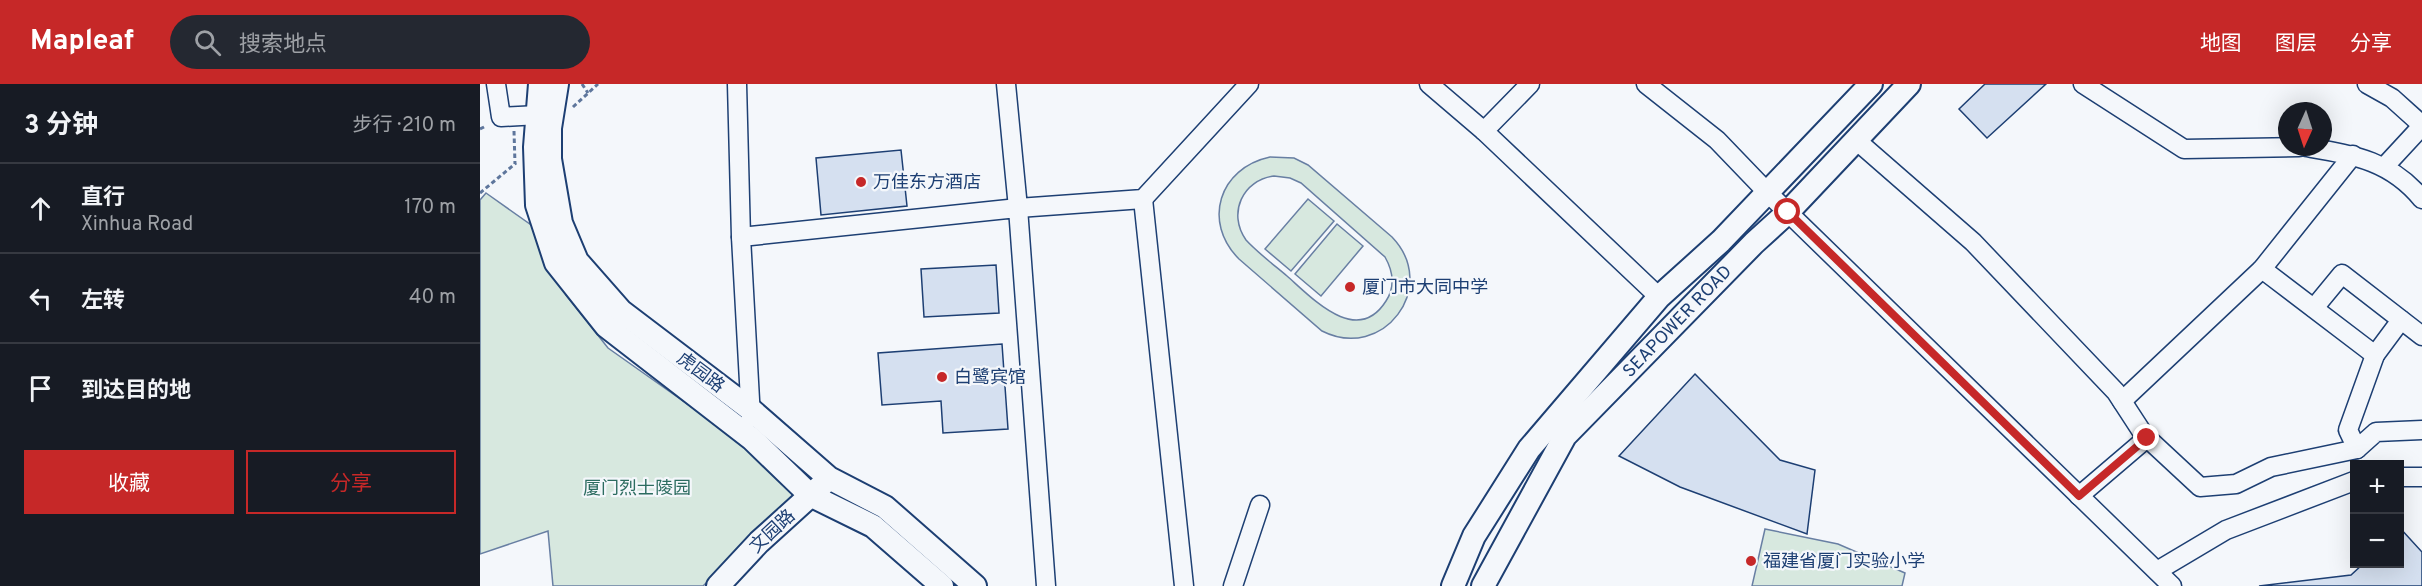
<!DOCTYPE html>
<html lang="zh">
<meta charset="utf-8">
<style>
:root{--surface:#171b24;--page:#242831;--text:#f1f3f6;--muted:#9ea1a6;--line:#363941;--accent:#c62828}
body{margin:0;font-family:Overpass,"Noto Sans SC",sans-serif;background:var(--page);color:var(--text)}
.controls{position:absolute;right:18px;bottom:18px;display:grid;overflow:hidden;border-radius:0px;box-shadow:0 6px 24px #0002}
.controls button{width:54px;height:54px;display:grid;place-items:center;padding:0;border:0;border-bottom:2px solid var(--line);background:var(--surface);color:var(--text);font:30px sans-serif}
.compass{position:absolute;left:1798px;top:18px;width:54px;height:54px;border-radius:50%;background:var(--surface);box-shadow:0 6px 24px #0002;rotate:183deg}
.stop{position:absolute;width:18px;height:18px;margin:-14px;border:4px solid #c62828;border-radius:50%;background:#fff}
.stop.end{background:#c62828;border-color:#fff;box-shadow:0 2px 6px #0008}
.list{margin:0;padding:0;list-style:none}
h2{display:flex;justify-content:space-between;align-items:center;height:78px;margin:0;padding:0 24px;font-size:26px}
h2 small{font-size:20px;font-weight:400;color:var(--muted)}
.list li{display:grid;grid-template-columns:39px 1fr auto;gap:18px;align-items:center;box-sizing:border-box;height:90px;padding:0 24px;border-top:2px solid var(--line)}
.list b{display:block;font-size:22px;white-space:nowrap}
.list p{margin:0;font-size:20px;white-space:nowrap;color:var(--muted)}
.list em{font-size:20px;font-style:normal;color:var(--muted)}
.actions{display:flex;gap:12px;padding:18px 24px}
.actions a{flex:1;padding:14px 0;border:2px solid var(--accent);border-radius:0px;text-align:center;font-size:21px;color:var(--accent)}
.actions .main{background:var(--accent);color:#fff}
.icon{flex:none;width:33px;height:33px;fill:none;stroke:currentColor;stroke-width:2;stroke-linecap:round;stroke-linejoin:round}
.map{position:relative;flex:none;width:1942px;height:502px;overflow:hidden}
header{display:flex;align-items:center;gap:36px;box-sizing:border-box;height:84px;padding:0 30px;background:var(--accent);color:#fff}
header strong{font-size:28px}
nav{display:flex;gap:33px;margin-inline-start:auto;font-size:21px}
.search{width:420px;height:54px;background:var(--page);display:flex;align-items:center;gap:15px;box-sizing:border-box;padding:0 21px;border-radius:33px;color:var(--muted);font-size:22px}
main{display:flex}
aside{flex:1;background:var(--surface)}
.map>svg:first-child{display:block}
.green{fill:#d7e8df;stroke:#687fa3;stroke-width:1.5;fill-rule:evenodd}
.building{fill:#d5e0f0;stroke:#1d3f73;stroke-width:1.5}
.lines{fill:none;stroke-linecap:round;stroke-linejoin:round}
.minor-casing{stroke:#1d3f73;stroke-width:21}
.major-casing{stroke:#1d3f73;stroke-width:26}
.path{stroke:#5e769c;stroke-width:3;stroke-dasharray:4.5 3;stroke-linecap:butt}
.minor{stroke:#f4f7fb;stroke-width:18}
.major{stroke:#f4f7fb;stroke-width:22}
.route{stroke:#c62828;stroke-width:8}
.poi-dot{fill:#c62828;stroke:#f4f7fb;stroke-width:2}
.labels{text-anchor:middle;stroke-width:4.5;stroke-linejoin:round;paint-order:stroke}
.poi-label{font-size:18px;fill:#1d3f73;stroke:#f4f7fb;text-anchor:start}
.street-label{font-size:18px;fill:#1d3f73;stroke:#f4f7fb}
.park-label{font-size:18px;fill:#2c6c60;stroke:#f4f7fb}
</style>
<header>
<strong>Mapleaf</strong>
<div class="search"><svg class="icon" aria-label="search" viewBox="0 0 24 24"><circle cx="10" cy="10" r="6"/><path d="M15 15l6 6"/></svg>搜索地点</div>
<nav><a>地图</a><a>图层</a><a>分享</a></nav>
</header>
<main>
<aside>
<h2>3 分钟<small>步行 · 210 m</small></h2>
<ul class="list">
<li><svg class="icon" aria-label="ahead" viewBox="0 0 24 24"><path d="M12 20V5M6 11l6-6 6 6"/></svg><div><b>直行</b><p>Xinhua Road</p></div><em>170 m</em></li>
<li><svg class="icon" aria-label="left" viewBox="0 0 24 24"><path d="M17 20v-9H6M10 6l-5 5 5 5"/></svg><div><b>左转</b></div><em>40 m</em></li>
<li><svg class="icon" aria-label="arrive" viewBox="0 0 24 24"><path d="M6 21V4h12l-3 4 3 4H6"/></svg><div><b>到达目的地</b></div></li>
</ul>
<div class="actions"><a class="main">收藏</a><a>分享</a></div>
</aside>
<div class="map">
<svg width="1942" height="502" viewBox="0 0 1942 502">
<rect width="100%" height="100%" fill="#f4f7fb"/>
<g class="green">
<path d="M790 73 814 74 828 81 912 153C960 203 903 278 842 247L759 175C722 138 739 84 790 73ZM794 92 810 94 821 99 905 173C913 187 915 203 906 217 877 263 832 214 807 192 794 181 778 169 766 156 747 129 763 96 794 92Z"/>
<polygon points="6,109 54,143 86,211 128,264 325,403 223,502 73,502 68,447 0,470 0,116"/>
<polygon points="828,115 854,137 811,187 785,165"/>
<polygon points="857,140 883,162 841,212 815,190"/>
<polygon points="1285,445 1358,460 1425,489 1422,502 1272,502"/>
</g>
<g class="building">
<polygon points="1505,0 1566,0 1507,54 1479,25"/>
<polygon points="421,66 427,122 341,131 336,74"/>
<polygon points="516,181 519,229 444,233 441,185"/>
<polygon points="522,260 528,345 463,349 461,317 402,321 398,269"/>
<polygon points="1215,290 1300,376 1335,386 1327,450 1200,403 1139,372"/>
<polygon points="1920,444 1942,468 1942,502 1779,502 1871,491 1883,480 1920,480"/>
</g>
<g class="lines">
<defs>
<g id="minor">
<polyline points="16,0 21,33 59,31"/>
<polyline points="257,0 261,153"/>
<polyline points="526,0 538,124 663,115 769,0"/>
<polyline points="949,0 1004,47"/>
<polyline points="1050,0 1004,47 1179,213"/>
<polyline points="1166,0 1237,56 1287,108 1692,502"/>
<polyline points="1603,0 1704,65 1819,63"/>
<polyline points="1887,0 1912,14 1942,41"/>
<polyline points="1376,56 1493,158 1636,308 1664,351 1720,403 1756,400 1791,383 1877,365 1896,348 1942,346"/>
<path d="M1826 63C1873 71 1910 76 1942 115"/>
<polyline points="1905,82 1942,42"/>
<polyline points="663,115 704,502"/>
<polyline points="1782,185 1895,271"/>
<polyline points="1834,224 1862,190 1942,252"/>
<polyline points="1642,317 1782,185 1873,71"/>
<polyline points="271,334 261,153 538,124 566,502"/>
<polyline points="1877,365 1868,346 1895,271 1921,236"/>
<polyline points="1920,393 1942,393"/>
<polyline points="1599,412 1667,354"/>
<polyline points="1677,487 1746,446 1874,397"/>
<polyline points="753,502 780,421"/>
</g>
<g id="major">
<polyline points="60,0 55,63 57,121 76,179 126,242 272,355 330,411 393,442 462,502"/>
<polyline points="77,0 70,44 70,75 81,139 97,177 141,227 270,325 349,394 405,423 495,502"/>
<polyline points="238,502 279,458 342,401"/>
<polyline points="973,502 994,452 1049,365 1179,213 1241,157 1391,0"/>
<polyline points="1003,502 1085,352 1274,159 1308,128 1429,0"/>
</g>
</defs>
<use href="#minor" class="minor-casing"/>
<use href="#major" class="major-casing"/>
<g class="path">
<polyline points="102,0 108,9"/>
<polyline points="93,23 118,0"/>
<polyline points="0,45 6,42"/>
<polyline points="34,47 35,80"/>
<polyline points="0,109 36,79"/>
</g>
<use href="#minor" class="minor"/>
<use href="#major" class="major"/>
</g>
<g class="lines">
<polyline class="route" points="1308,128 1599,412 1667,354"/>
</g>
<g class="poi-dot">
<circle cx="381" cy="98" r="6"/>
<circle cx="870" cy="203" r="6"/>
<circle cx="462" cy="293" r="6"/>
<circle cx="1271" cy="477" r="6"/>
</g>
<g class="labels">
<g class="poi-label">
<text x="393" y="104">万佳东方酒店</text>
<text x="882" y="209">厦门市大同中学</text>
<text x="474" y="299">白鹭宾馆</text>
<text x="1283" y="483">福建省厦门实验小学</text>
</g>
<g class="street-label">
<text transform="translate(1197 237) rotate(-46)" y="6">SEAPOWER ROAD</text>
<text transform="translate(221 288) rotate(37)" y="6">虎园路</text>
<text transform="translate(292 447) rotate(-43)" y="6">文园路</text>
</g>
<g class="park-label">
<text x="157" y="410">厦门烈士陵园</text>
</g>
</g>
</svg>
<div class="controls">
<button>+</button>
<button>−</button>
</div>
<svg class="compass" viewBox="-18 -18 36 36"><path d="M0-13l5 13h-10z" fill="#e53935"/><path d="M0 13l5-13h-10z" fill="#9ea1a6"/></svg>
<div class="stop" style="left:1308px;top:128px"></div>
<div class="stop end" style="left:1667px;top:354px"></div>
</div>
</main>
